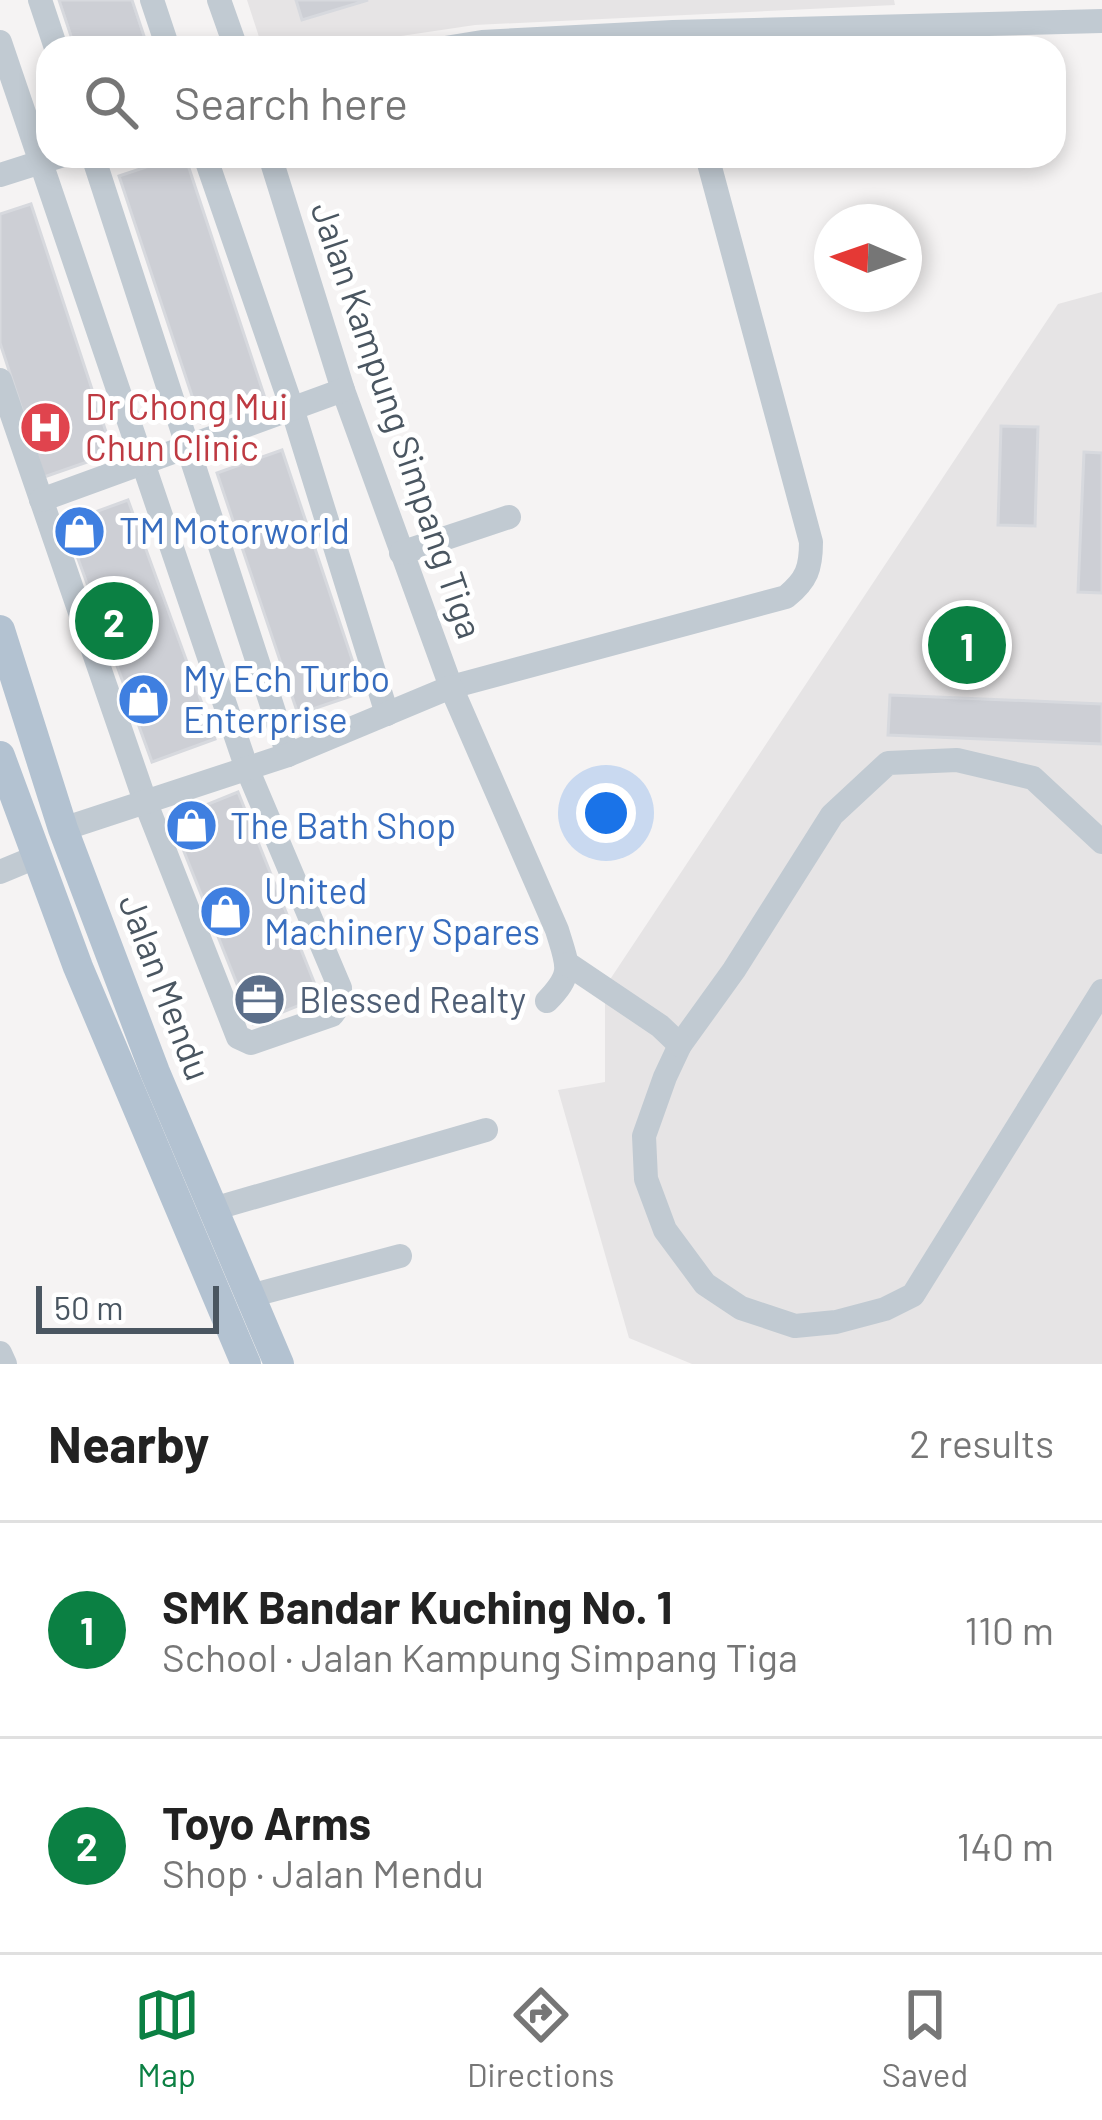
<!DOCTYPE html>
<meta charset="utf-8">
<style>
:root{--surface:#fff;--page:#f6f6f6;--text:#222;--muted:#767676;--line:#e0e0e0;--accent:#0b8043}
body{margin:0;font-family:Barlow,sans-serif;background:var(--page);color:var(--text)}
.compass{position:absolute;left:814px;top:204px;width:108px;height:108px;border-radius:50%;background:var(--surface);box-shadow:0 6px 18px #0003;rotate:272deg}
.scale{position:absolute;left:36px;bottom:30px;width:183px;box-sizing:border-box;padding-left:12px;border:6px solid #4a5661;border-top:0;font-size:33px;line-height:42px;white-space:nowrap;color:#4a5661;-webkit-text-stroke:9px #fff;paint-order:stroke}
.you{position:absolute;left:606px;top:813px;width:42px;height:42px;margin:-30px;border:9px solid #fff;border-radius:50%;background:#1a73e8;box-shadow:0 0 0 18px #1a73e833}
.badge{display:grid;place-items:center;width:78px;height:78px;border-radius:50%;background:var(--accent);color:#fff;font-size:39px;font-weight:700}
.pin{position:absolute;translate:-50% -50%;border:6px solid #fff;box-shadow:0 3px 12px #0006}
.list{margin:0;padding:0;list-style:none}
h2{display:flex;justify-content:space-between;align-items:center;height:156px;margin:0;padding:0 48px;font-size:51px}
h2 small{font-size:39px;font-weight:400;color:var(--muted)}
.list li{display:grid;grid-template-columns:78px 1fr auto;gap:36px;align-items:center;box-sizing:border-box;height:216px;padding:0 48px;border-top:3px solid var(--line)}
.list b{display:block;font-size:45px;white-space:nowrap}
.list p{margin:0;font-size:39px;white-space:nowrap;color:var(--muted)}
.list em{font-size:39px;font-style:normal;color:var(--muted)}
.icon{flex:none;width:66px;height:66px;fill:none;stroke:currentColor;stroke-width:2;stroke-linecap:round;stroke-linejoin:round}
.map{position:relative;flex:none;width:1102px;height:1364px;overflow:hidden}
.search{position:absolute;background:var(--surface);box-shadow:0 6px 18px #0003;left:36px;right:36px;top:36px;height:132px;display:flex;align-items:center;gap:30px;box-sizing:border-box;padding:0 42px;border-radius:36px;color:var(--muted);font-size:45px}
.sheet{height:588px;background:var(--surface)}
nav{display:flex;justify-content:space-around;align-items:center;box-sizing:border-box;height:168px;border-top:3px solid var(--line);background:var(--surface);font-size:33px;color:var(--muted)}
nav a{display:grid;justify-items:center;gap:6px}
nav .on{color:var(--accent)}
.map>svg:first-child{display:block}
.education{fill:#e6e4e5}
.building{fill:#cdcfd5;stroke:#d7d9de;stroke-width:3}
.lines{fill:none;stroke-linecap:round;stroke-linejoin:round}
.minor{stroke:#c1cad2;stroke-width:24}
.major{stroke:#b3c2d1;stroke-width:30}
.labels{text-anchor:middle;stroke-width:10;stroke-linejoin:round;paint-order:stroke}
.health-label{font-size:36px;fill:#be3a42;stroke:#fff;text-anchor:start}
.street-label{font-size:36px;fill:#4a5661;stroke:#fff}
.shop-label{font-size:36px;fill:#366cbe;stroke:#fff;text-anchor:start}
.service-label{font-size:36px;fill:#4e5e75;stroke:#fff;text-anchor:start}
</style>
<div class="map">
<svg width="1102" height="1364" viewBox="0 0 1102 1364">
<rect width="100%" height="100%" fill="#f5f3f3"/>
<g class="education">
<polygon points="247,0 894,0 895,5 475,25 320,48 274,48 261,43"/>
<polygon points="1102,292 1102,1364 692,1364 629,1338 558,1090 605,1082 605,987 1058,304"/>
</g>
<g class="building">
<polygon points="59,0 132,0 148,48 75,48"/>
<polygon points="296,0 368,0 302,20"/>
<polygon points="179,156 185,156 266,401 201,423 119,176"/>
<polygon points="31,204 113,453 44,477 0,343 0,214"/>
<polygon points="1001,426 1038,427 1035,526 998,525"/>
<polygon points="282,450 363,692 298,714 217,473"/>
<polygon points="1084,452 1102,453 1102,593 1078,592"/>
<polygon points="128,500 215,739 152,762 65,523"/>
<polygon points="890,695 1102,704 1102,744 888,735"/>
<polygon points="238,792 320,997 253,1024 171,819"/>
</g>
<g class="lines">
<g class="minor">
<polyline points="40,0 56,48"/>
<polyline points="152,0 168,48"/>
<polyline points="219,0 236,48"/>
<polyline points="0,42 246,766 340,988 340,1004 332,1015 251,1043 238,1037 145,801 0,380"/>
<polyline points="445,48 482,42 673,32 1102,21"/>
<polyline points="93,156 288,755"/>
<polyline points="205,156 292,408 387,714"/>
<path d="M270 156 343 390 451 687 786 597C807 580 811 568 811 542L707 156"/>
<polyline points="0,175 60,156"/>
<polyline points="41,500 343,390"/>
<polyline points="401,553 509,517"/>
<path d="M63 829 288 755 451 687 557 930C568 966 574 973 547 1001"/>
<polyline points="1102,842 1033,778 957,760 888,763 832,815 734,970 680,1045 665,1077 644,1136 646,1179 665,1230 705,1284 741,1308 795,1326 836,1322 885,1309 913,1295 1102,991"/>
<polyline points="0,872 36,857"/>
<polyline points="568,964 660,1026 680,1045"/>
<polyline points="213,1209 486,1130"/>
<polyline points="250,1296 400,1256"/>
<polyline points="0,1353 5,1364"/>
</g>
<g class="major">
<polyline points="0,630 63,829 155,1072 279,1364"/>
<polyline points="0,756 78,967 246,1364"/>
</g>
</g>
<defs>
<symbol id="hospital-disc" viewBox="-11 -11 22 22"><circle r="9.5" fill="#e0444e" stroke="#fff"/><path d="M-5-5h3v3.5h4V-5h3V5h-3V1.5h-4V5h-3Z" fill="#fff"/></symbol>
<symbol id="shop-disc" viewBox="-11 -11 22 22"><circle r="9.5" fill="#3f7fe0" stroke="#fff"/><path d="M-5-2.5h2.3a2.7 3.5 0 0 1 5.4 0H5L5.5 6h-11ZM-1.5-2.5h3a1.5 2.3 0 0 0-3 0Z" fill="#fff"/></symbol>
<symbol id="office-disc" viewBox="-11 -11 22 22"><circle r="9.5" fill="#5c6f8a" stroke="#fff"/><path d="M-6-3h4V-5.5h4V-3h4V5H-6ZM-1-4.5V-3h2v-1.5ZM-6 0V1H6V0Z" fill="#fff"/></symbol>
</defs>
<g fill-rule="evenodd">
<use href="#hospital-disc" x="16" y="398" width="59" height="59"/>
<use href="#shop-disc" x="50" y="502" width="59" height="59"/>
<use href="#shop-disc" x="114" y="670" width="59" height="59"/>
<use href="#shop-disc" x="162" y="796" width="59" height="59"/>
<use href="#shop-disc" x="196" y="882" width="59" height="59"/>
<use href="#office-disc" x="230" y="970" width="59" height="59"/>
</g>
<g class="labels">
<g class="health-label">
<text x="85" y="420">Dr Chong Mui<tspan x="85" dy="41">Chun Clinic</tspan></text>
</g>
<g class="street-label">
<text transform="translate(397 420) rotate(71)" y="13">Jalan Kampung Simpang Tiga</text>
<text transform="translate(165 987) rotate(69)" y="13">Jalan Mendu</text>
</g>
<g class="shop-label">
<text x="119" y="544">TM Motorworld</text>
<text x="183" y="692">My Ech Turbo<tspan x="183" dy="41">Enterprise</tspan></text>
<text x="230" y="839">The Bath Shop</text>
<text x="264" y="904">United<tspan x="264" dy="41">Machinery Spares</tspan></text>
</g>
<g class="service-label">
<text x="299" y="1013">Blessed Realty</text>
</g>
</g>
</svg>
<svg class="compass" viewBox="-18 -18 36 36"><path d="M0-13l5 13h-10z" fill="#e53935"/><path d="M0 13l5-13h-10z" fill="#767676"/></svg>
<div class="scale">50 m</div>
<div class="you"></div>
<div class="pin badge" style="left:967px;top:645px">1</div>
<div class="pin badge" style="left:114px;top:621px">2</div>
<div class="search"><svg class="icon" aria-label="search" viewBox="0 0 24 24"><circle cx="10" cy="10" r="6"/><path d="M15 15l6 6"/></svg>Search here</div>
</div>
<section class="sheet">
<h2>Nearby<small>2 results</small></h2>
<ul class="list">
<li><span class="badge">1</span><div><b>SMK Bandar Kuching No. 1</b><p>School · Jalan Kampung Simpang Tiga</p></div><em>110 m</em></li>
<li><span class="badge">2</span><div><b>Toyo Arms</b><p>Shop · Jalan Mendu</p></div><em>140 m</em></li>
</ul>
</section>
<nav>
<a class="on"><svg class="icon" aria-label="map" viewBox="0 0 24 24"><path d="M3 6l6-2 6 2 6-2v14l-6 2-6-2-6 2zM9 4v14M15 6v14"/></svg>Map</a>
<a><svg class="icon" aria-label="directions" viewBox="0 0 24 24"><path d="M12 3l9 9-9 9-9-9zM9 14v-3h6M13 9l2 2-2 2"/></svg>Directions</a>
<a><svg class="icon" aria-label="saved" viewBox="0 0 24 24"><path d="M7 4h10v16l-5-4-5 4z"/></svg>Saved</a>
</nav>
